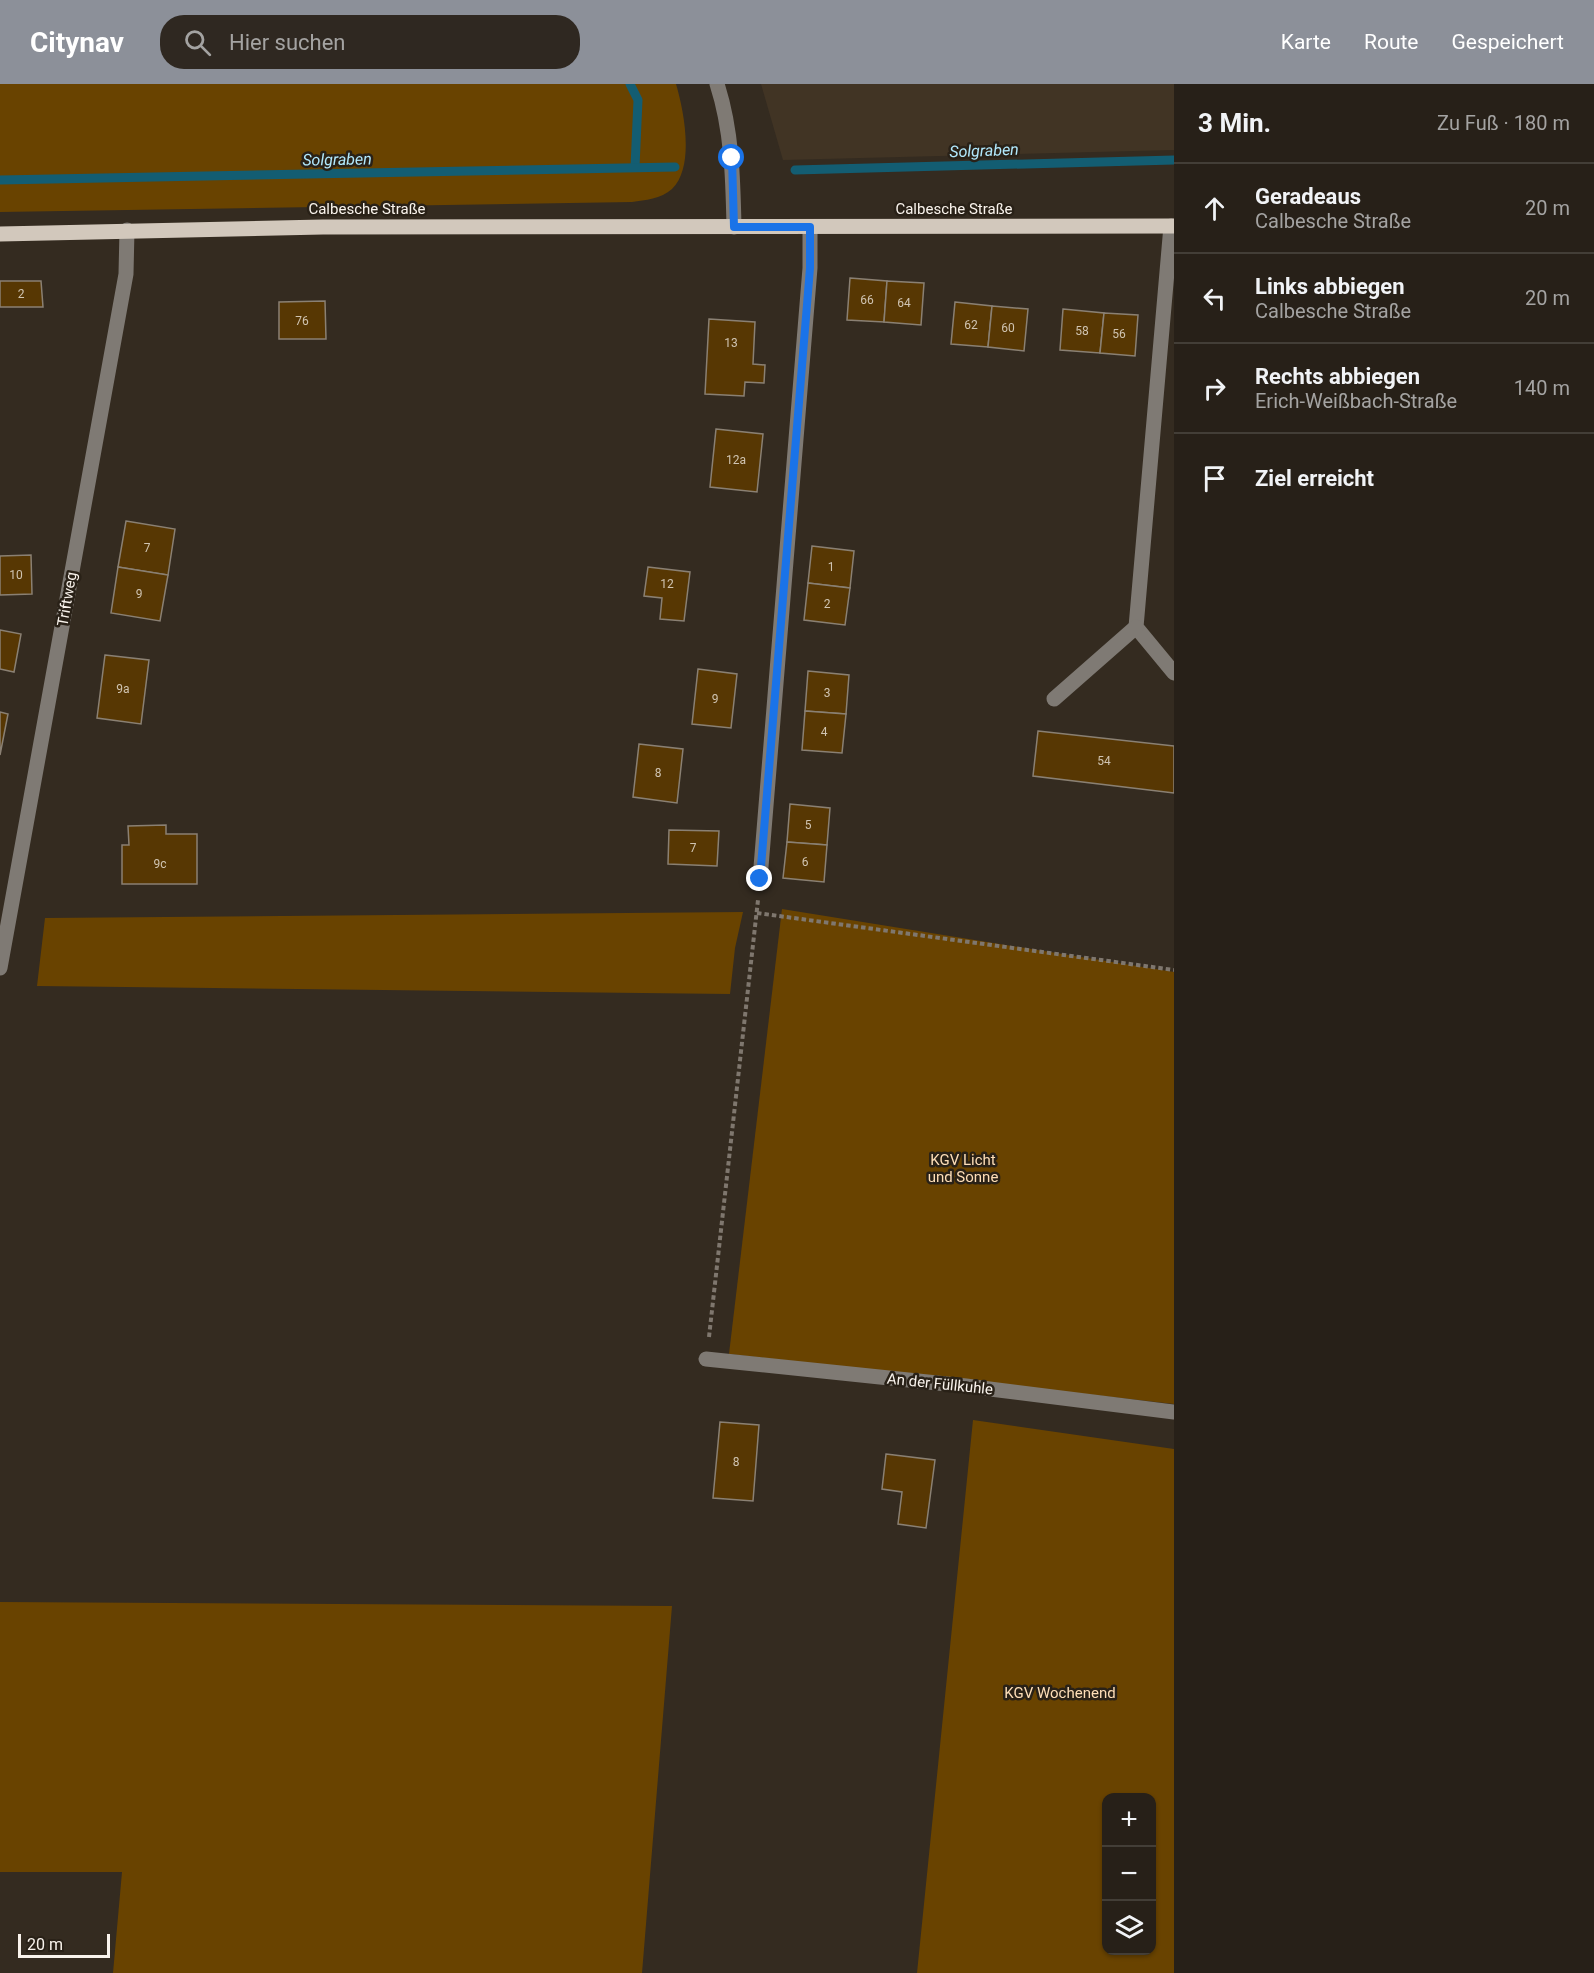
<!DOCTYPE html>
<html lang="de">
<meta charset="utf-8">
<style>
:root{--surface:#272018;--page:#2f2821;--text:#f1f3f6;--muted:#a4a3a2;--line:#433e37;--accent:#8c9099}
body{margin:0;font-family:Roboto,sans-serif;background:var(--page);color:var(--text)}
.controls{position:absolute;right:18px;bottom:18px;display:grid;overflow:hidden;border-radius:12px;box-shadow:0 2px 4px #0004}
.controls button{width:54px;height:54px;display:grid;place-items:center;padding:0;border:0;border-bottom:2px solid var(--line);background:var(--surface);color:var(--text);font:30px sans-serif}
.scale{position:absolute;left:18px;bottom:15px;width:92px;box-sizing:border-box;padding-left:6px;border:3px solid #f9f3ec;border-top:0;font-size:16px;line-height:21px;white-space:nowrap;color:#f9f3ec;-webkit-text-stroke:4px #292117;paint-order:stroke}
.stop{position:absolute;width:18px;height:18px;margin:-14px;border:4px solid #1a73e8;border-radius:50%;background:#fff}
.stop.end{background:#1a73e8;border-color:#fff;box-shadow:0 2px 6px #0008}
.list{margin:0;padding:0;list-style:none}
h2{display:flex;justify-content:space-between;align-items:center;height:78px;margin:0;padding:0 24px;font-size:26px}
h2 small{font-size:20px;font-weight:400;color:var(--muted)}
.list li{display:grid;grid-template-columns:39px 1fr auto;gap:18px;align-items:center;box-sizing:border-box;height:90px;padding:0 24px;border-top:2px solid var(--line)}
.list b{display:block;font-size:22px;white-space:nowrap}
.list p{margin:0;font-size:20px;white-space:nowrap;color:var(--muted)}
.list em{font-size:20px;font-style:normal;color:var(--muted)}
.icon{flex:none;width:33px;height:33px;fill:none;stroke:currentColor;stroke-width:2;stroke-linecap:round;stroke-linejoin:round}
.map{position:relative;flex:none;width:1174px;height:1889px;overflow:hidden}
header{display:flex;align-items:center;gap:36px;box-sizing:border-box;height:84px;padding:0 30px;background:var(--accent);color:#fff}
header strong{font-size:28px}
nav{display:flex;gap:33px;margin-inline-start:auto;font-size:21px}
.search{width:420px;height:54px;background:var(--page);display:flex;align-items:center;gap:15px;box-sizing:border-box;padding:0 21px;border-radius:24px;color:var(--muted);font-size:22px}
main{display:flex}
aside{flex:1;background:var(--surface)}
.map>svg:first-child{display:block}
.built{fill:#413424}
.green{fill:#694300;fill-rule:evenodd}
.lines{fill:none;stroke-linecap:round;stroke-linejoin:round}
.stream{stroke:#135d72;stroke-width:9}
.building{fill:#573703;stroke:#8a8073;stroke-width:1.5}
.path{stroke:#7f776e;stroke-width:4;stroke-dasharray:4.5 3;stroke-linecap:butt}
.minor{stroke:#7f7a74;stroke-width:15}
.major{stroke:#d2c8bc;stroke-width:15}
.route{stroke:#1a73e8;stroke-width:8}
.labels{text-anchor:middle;stroke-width:5;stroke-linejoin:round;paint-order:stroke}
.number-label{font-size:12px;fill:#d0c4b2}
.street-label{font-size:15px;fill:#f9f3ec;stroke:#292117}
.park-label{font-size:15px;fill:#fedeb7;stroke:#292117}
.water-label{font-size:16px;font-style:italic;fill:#b1e8fc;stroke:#292117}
</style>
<header>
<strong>Citynav</strong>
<div class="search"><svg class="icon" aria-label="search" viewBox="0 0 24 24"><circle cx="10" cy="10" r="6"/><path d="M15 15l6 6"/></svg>Hier suchen</div>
<nav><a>Karte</a><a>Route</a><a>Gespeichert</a></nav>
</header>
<main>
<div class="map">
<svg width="1174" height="1889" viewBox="0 0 1174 1889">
<rect width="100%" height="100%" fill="#342b20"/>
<polygon class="built" points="761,0 1174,0 1174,66 783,76"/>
<g class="green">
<path d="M0 0H676C684 27 695 83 672 105 661 115 645 116 632 118L0 128Z"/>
<polygon points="782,825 1174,888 1174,1320 729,1270"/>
<polygon points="743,828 735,864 730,910 37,902 45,834"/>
<path d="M973 1336 1174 1365V1889H917ZM1106 1714H1152V1866H1106Z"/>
<polygon points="0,1518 672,1522 642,1889 113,1889 122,1788 0,1788"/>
</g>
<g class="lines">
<g class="stream">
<polyline points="630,0 638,16 635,83"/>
<polyline points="795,86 1174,76"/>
<polyline points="0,96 675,83"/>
</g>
</g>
<g class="building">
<polygon points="850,194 887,197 884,238 847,236"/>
<polygon points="0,197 41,197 43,223 0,223"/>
<polygon points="887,197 924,199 921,241 884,238"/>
<polygon points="325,217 326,255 279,255 279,218"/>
<polygon points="955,218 992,222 988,263 951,260"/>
<polygon points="992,222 1028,225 1024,267 988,263"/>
<polygon points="1063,225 1104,229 1100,269 1060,266"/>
<polygon points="1104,229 1138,231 1135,272 1100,269"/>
<polygon points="709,235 755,238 753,280 765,281 764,299 745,298 744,312 705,310"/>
<polygon points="716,345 763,350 757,408 710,403"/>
<polygon points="126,437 175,445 168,491 118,483"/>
<polygon points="812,462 854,467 850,504 808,499"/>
<polygon points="31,471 32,510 0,511 0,472"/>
<polygon points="118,483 168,491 160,537 111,529"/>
<polygon points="648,483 690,488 684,537 660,535 662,514 644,512"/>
<polygon points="808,499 850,504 845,541 804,536"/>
<polygon points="0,546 21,550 14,588 0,585"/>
<polygon points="105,571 149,576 141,640 97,634"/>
<polygon points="698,585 737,590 731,644 692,640"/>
<polygon points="808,587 849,591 846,630 805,627"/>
<polygon points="805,627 846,630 842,669 802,666"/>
<polygon points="0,628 8,630 0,671"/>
<polygon points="1038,647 1174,662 1174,709 1033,692"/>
<polygon points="639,660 683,665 677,719 633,713"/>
<polygon points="790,720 830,724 827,761 787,758"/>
<polygon points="166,741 166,750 197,750 197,800 122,800 122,761 129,761 128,742"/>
<polygon points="669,746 719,747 717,782 668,780"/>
<polygon points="787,758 827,761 824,798 783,794"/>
<polygon points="720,1338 759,1341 753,1417 713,1414"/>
<polygon points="886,1370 935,1376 926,1444 898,1440 902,1408 882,1405"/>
</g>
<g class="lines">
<g class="path">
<polyline points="757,829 1174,886"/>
<polyline points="709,1253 758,816"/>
</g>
<g class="minor">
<path d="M717 0C732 46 733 95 734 143"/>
<polyline points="1171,142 1136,543 1174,589"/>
<polyline points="1054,615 1136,543"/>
<polyline points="760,795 810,184 810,143"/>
<polyline points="0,884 126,190 127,146"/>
<polyline points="706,1275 966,1302 1174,1328"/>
</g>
<polyline class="major" points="0,150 323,143 1174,142"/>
</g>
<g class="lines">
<polyline class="route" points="732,74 734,143 810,143 810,184 760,795"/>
</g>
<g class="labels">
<g class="number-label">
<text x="21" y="214">2</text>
<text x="867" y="220">66</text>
<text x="904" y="223">64</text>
<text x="302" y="241">76</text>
<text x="971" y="245">62</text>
<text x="1008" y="248">60</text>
<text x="1082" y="251">58</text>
<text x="1119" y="254">56</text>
<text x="731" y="263">13</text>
<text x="736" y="380">12a</text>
<text x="147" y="468">7</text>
<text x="831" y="487">1</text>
<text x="16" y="495">10</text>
<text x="667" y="504">12</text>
<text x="139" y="514">9</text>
<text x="827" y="524">2</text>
<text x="123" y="609">9a</text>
<text x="827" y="613">3</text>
<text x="715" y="619">9</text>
<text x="824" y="652">4</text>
<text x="1104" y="681">54</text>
<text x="658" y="693">8</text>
<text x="808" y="745">5</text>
<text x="693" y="768">7</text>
<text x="805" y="782">6</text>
<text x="160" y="784">9c</text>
<text x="736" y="1382">8</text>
</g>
<g class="street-label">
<text x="367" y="130">Calbesche Straße</text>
<text x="954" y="130">Calbesche Straße</text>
<text transform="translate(67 515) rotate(-80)" y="5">Triftweg</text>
<text transform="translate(940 1300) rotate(6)" y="5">An der Füllkuhle</text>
</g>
<g class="park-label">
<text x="963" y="1081">KGV Licht<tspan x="963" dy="17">und Sonne</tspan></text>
<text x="1060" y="1614">KGV Wochenend</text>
</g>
<g class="water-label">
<text transform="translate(984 66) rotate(-2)" y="6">Solgraben</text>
<text transform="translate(337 75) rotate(-1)" y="6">Solgraben</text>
</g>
</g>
</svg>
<div class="controls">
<button>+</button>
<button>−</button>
<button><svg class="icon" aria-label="layers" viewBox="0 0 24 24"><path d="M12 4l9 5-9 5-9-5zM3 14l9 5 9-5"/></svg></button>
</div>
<div class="scale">20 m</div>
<div class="stop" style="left:732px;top:74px"></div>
<div class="stop end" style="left:760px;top:795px"></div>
</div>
<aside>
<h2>3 Min.<small>Zu Fuß · 180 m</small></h2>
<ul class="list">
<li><svg class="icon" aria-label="ahead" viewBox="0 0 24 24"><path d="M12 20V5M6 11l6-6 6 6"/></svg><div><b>Geradeaus</b><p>Calbesche Straße</p></div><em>20 m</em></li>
<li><svg class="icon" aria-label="left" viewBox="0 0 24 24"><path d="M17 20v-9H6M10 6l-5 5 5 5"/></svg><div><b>Links abbiegen</b><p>Calbesche Straße</p></div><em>20 m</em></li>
<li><svg class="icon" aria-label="right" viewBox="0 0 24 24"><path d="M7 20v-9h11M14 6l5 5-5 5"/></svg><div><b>Rechts abbiegen</b><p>Erich-Weißbach-Straße</p></div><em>140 m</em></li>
<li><svg class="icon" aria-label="arrive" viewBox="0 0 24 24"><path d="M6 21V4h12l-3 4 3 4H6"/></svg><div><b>Ziel erreicht</b></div></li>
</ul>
</aside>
</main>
